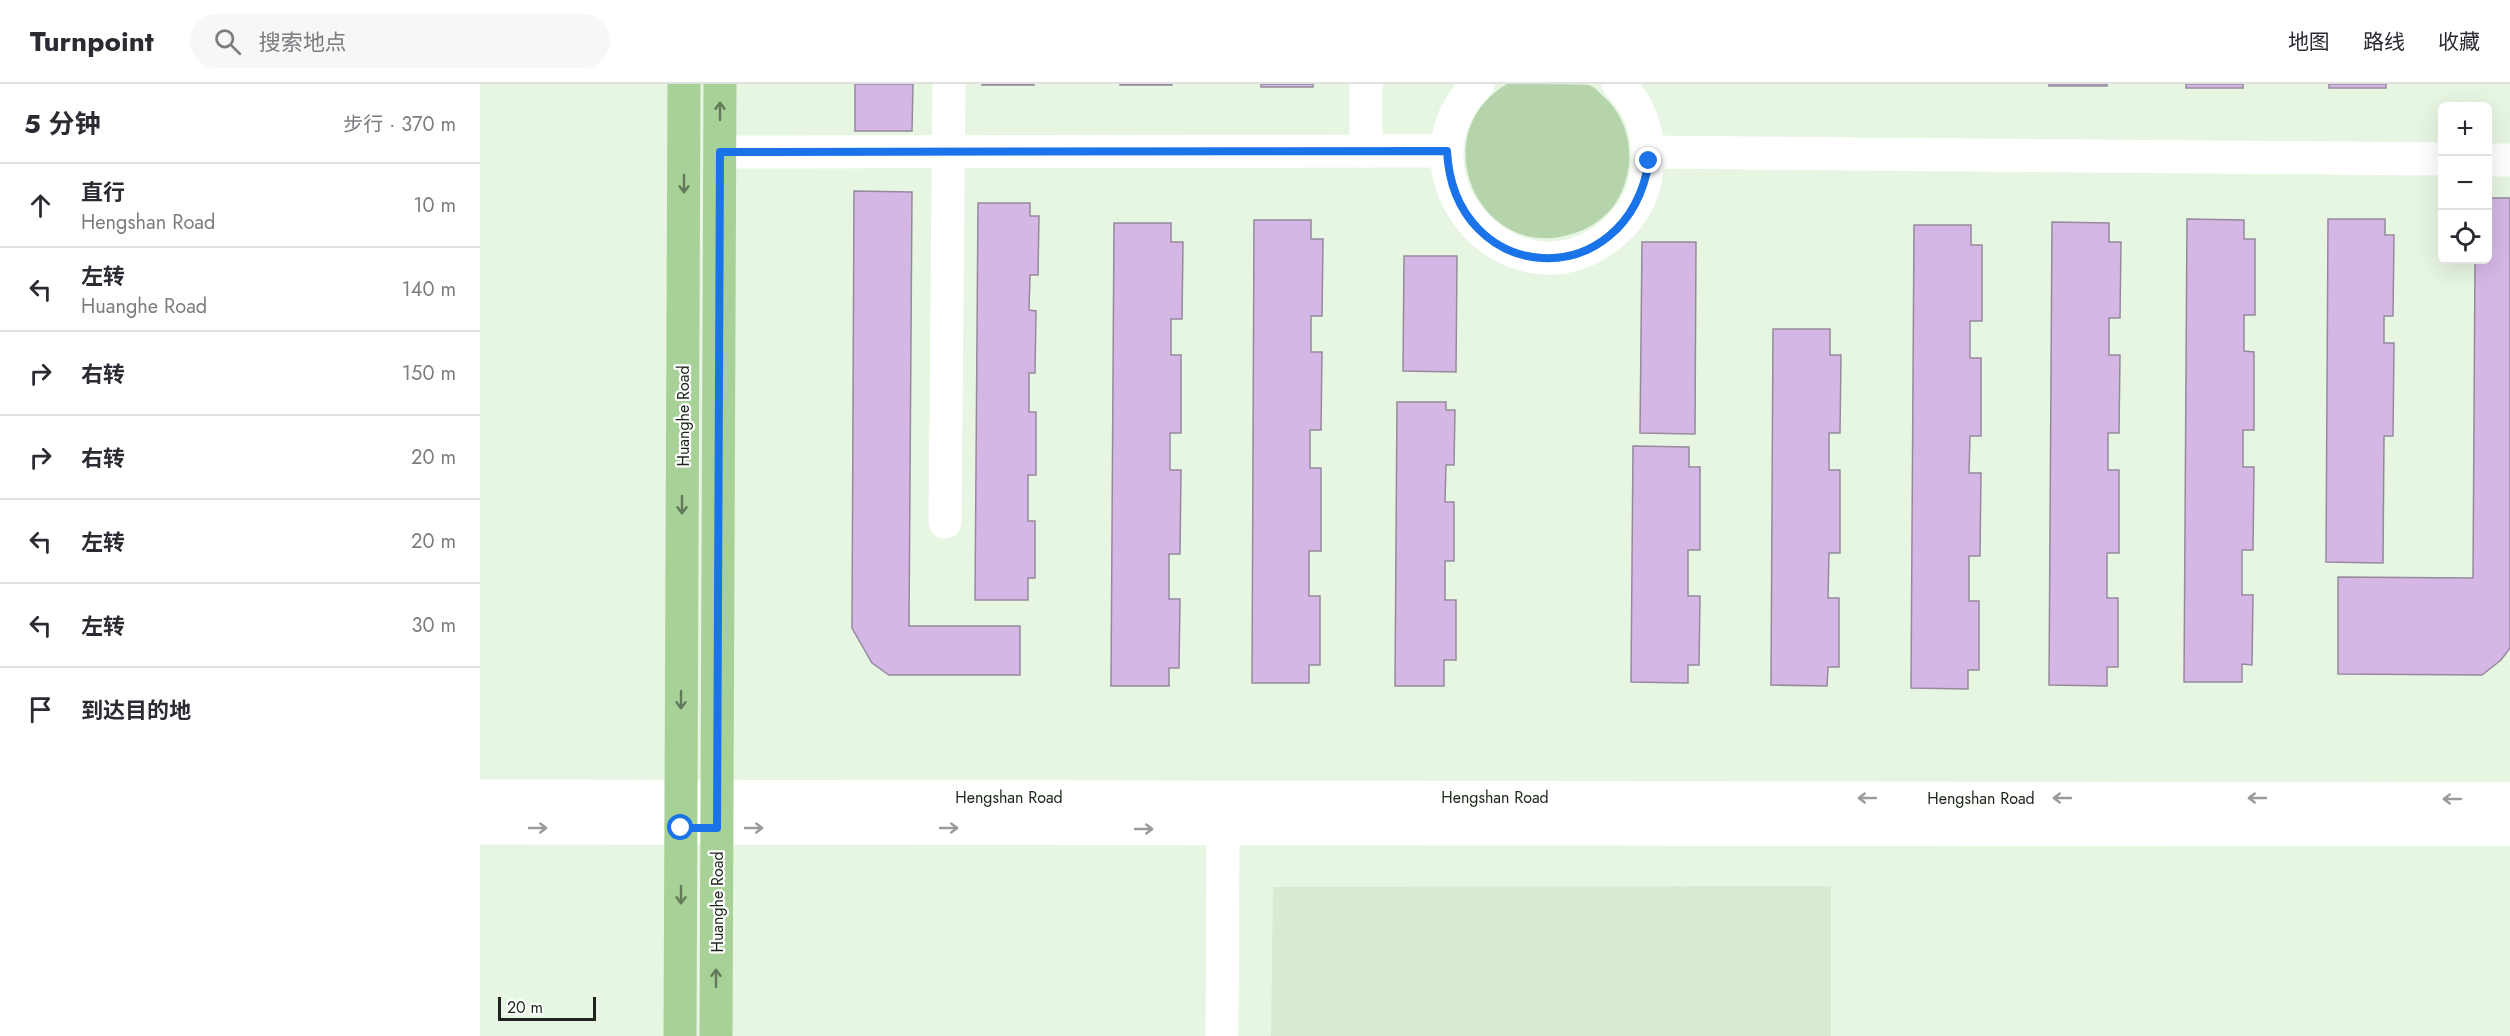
<!DOCTYPE html>
<html lang="zh">
<meta charset="utf-8">
<style>
:root{--surface:#fff;--page:#f7f7f7;--text:#2b2b33;--muted:#7c7c81;--line:#e1e1e2}
body{margin:0;font-family:Jost,"Noto Sans SC",sans-serif;background:var(--page);color:var(--text)}
.controls{position:absolute;right:18px;top:18px;display:grid;overflow:hidden;border-radius:9px;box-shadow:0 6px 24px #0002}
.controls button{width:54px;height:54px;display:grid;place-items:center;padding:0;border:0;border-bottom:2px solid var(--line);background:var(--surface);color:var(--text);font:30px sans-serif}
.scale{position:absolute;left:18px;bottom:15px;width:98px;box-sizing:border-box;padding-left:6px;border:3px solid #1e231c;border-top:0;font-size:16px;line-height:21px;white-space:nowrap;color:#1e231c;-webkit-text-stroke:4px #fcfffb;paint-order:stroke}
.stop{position:absolute;width:18px;height:18px;margin:-14px;border:4px solid #1a73e8;border-radius:50%;background:#fff}
.stop.end{background:#1a73e8;border-color:#fff;box-shadow:0 2px 6px #0008}
.list{margin:0;padding:0;list-style:none}
h2{display:flex;justify-content:space-between;align-items:center;height:78px;margin:0;padding:0 24px;font-size:26px}
h2 small{font-size:20px;font-weight:400;color:var(--muted)}
.list li{display:grid;grid-template-columns:39px 1fr auto;gap:18px;align-items:center;box-sizing:border-box;height:84px;padding:0 24px;border-top:2px solid var(--line)}
.list b{display:block;font-size:22px;white-space:nowrap}
.list p{margin:0;font-size:20px;white-space:nowrap;color:var(--muted)}
.list em{font-size:20px;font-style:normal;color:var(--muted)}
.icon{flex:none;width:33px;height:33px;fill:none;stroke:currentColor;stroke-width:2;stroke-linecap:round;stroke-linejoin:round}
.map{position:relative;flex:none;width:2030px;height:952px;overflow:hidden}
header{display:flex;align-items:center;gap:36px;box-sizing:border-box;height:84px;padding:0 30px;background:var(--surface);border-bottom:2px solid var(--line)}
header strong{font-size:28px}
nav{display:flex;gap:33px;margin-inline-start:auto;font-size:21px}
.search{width:420px;height:54px;background:var(--page);display:flex;align-items:center;gap:15px;box-sizing:border-box;padding:0 21px;border-radius:33px;color:var(--muted);font-size:22px}
main{display:flex}
aside{flex:1;background:var(--surface)}
.map>svg:first-child{display:block}
.built{fill:#d8ebd1}
.green{fill:#b5d4ab}
.building{fill:#d5b7e6;stroke:#958a9c;stroke-width:1.5}
.lines{fill:none;stroke-linecap:round;stroke-linejoin:round}
.minor{stroke:#fff;stroke-width:33}
.major{stroke:#a7d197;stroke-width:33}
.oneway{stroke:#627a5a}
.oneway2{stroke:#9a9c99}
.route{stroke:#1a73e8;stroke-width:8}
.labels{text-anchor:middle;stroke-width:4.5;stroke-linejoin:round;paint-order:stroke}
.street-label{font-size:16px;fill:#1e231c;stroke:#fcfffb}
</style>
<header>
<strong>Turnpoint</strong>
<div class="search"><svg class="icon" aria-label="search" viewBox="0 0 24 24"><circle cx="10" cy="10" r="6"/><path d="M15 15l6 6"/></svg>搜索地点</div>
<nav><a>地图</a><a>路线</a><a>收藏</a></nav>
</header>
<main>
<aside>
<h2>5 分钟<small>步行 · 370 m</small></h2>
<ul class="list">
<li><svg class="icon" aria-label="ahead" viewBox="0 0 24 24"><path d="M12 20V5M6 11l6-6 6 6"/></svg><div><b>直行</b><p>Hengshan Road</p></div><em>10 m</em></li>
<li><svg class="icon" aria-label="left" viewBox="0 0 24 24"><path d="M17 20v-9H6M10 6l-5 5 5 5"/></svg><div><b>左转</b><p>Huanghe Road</p></div><em>140 m</em></li>
<li><svg class="icon" aria-label="right" viewBox="0 0 24 24"><path d="M7 20v-9h11M14 6l5 5-5 5"/></svg><div><b>右转</b></div><em>150 m</em></li>
<li><svg class="icon" aria-label="right" viewBox="0 0 24 24"><path d="M7 20v-9h11M14 6l5 5-5 5"/></svg><div><b>右转</b></div><em>20 m</em></li>
<li><svg class="icon" aria-label="left" viewBox="0 0 24 24"><path d="M17 20v-9H6M10 6l-5 5 5 5"/></svg><div><b>左转</b></div><em>20 m</em></li>
<li><svg class="icon" aria-label="left" viewBox="0 0 24 24"><path d="M17 20v-9H6M10 6l-5 5 5 5"/></svg><div><b>左转</b></div><em>30 m</em></li>
<li><svg class="icon" aria-label="arrive" viewBox="0 0 24 24"><path d="M6 21V4h12l-3 4 3 4H6"/></svg><div><b>到达目的地</b></div></li>
</ul>
</aside>
<div class="map">
<svg width="2030" height="952" viewBox="0 0 2030 952">
<rect width="100%" height="100%" fill="#e7f6e2"/>
<polygon class="built" points="1351,802 1351,952 791,952 793,803"/>
<path class="green" d="M1027 0C1047 0 1093 0 1109 1 1115 3 1119 8 1123 12 1154 39 1157 86 1135 120 1126 133 1111 144 1095 149 1001 182 941 51 1027 0Z"/>
<g class="building">
<polygon points="375,0 433,0 432,47 375,47"/>
<rect x="502" y="0" width="52" height="1"/>
<rect x="640" y="0" width="52" height="1"/>
<rect x="781" y="0" width="52" height="3"/>
<rect x="1569" y="0" width="58" height="2"/>
<rect x="1706" y="0" width="57" height="4"/>
<rect x="1849" y="0" width="57" height="4"/>
<polygon points="374,107 432,108 429,542 540,542 540,591 409,591 392,579 372,544"/>
<polygon points="2008,114 2030,114 2030,564 2021,576 2002,591 1858,590 1858,493 1993,494 1995,176 2008,176"/>
<polygon points="498,119 550,119 550,132 559,132 558,191 550,191 549,226 556,227 555,289 549,289 549,328 556,328 556,391 548,391 548,437 555,437 555,494 548,494 548,516 495,516"/>
<polygon points="1707,135 1764,136 1764,155 1775,155 1775,231 1764,231 1764,267 1774,268 1774,346 1763,346 1763,383 1774,383 1773,466 1762,466 1762,511 1773,511 1772,581 1762,580 1762,598 1704,598"/>
<polygon points="1848,135 1905,135 1905,151 1914,151 1913,232 1904,232 1904,259 1914,259 1913,352 1904,352 1903,479 1846,478"/>
<polygon points="774,136 831,136 831,155 843,155 842,232 831,232 831,268 842,268 841,346 830,346 830,384 841,384 841,467 829,467 829,512 840,512 840,581 829,581 829,599 772,599"/>
<polygon points="1572,138 1629,139 1629,158 1641,158 1640,234 1629,234 1629,271 1640,271 1639,349 1628,349 1628,386 1639,386 1639,469 1627,469 1627,514 1638,514 1638,583 1627,583 1627,602 1569,601"/>
<polygon points="634,139 691,139 691,158 703,158 702,235 691,235 691,271 701,271 701,349 690,349 690,386 701,386 700,470 689,470 689,515 700,515 699,584 689,584 689,602 631,602"/>
<polygon points="1434,141 1491,141 1491,161 1502,161 1502,237 1490,237 1490,274 1501,274 1501,352 1490,352 1489,389 1501,389 1500,472 1489,472 1489,517 1499,517 1499,586 1488,586 1488,605 1431,604"/>
<polygon points="1162,158 1216,158 1215,350 1160,349"/>
<polygon points="924,172 977,172 976,288 923,287"/>
<polygon points="1293,245 1350,245 1350,271 1361,271 1360,349 1349,349 1349,386 1360,386 1360,469 1349,469 1348,514 1359,514 1359,583 1348,583 1347,602 1291,601"/>
<polygon points="917,318 966,318 966,326 975,326 974,381 966,381 965,418 974,418 974,477 965,477 965,516 976,516 976,576 964,576 964,602 915,602"/>
<polygon points="1153,362 1209,363 1209,383 1220,383 1220,466 1208,466 1208,512 1220,512 1219,581 1208,581 1208,599 1151,598"/>
</g>
<g class="lines">
<g class="minor">
<path d="M998 0C907 90 1034 232 1133 149 1150 134 1163 114 1166 91 1172 57 1163 24 1138 0"/>
<polyline points="886,67 886,0"/>
<polyline points="240,68 967,67"/>
<polyline points="1168,68 1962,75"/>
<polyline points="2008,76 2030,76"/>
<polyline points="465,438 469,0"/>
<polyline points="0,712 2030,715"/>
<polyline points="0,744 2030,746"/>
<polyline points="742,952 743,745"/>
</g>
<g class="major">
<polyline points="200,952 204,0"/>
<polyline points="236,952 240,0"/>
</g>
</g>
<defs><path id="oneway-shaft" d="M-6 0H5M1.5-3L5.5 0L1.5 3" fill="none" stroke-width="1.6" stroke-linecap="round" stroke-linejoin="round" transform="scale(1.5)"/></defs>
<g class="oneway">
<use href="#oneway-shaft" transform="translate(240 27) rotate(-90)"/>
<use href="#oneway-shaft" transform="translate(204 100) rotate(90)"/>
<use href="#oneway-shaft" transform="translate(202 421) rotate(90)"/>
<use href="#oneway-shaft" transform="translate(201 616) rotate(90)"/>
<use href="#oneway-shaft" transform="translate(201 811) rotate(90)"/>
<use href="#oneway-shaft" transform="translate(236 894) rotate(-90)"/>
</g>
<g class="oneway2">
<use href="#oneway-shaft" transform="translate(1387 714) rotate(-180)"/>
<use href="#oneway-shaft" transform="translate(1582 714) rotate(-180)"/>
<use href="#oneway-shaft" transform="translate(1777 714) rotate(-180)"/>
<use href="#oneway-shaft" transform="translate(1972 715) rotate(-180)"/>
<use href="#oneway-shaft" transform="translate(58 744)"/>
<use href="#oneway-shaft" transform="translate(274 744)"/>
<use href="#oneway-shaft" transform="translate(469 744)"/>
<use href="#oneway-shaft" transform="translate(664 745)"/>
</g>
<g class="lines">
<path class="route" d="M201 744H237L240 68 967 67C974 203 1147 213 1169 77"/>
</g>
<g class="labels">
<g class="street-label">
<text transform="translate(203 332) rotate(-90)" y="6">Huanghe Road</text>
<text x="529" y="719">Hengshan Road</text>
<text x="1015" y="719">Hengshan Road</text>
<text x="1501" y="720">Hengshan Road</text>
<text transform="translate(237 818) rotate(-90)" y="6">Huanghe Road</text>
</g>
</g>
</svg>
<div class="controls">
<button>+</button>
<button>−</button>
<button><svg class="icon" aria-label="locate" viewBox="0 0 24 24"><circle cx="12" cy="12" r="6"/><path d="M12 2v4M12 18v4M2 12h4M18 12h4"/></svg></button>
</div>
<div class="scale">20 m</div>
<div class="stop" style="left:201px;top:744px"></div>
<div class="stop end" style="left:1169px;top:77px"></div>
</div>
</main>
